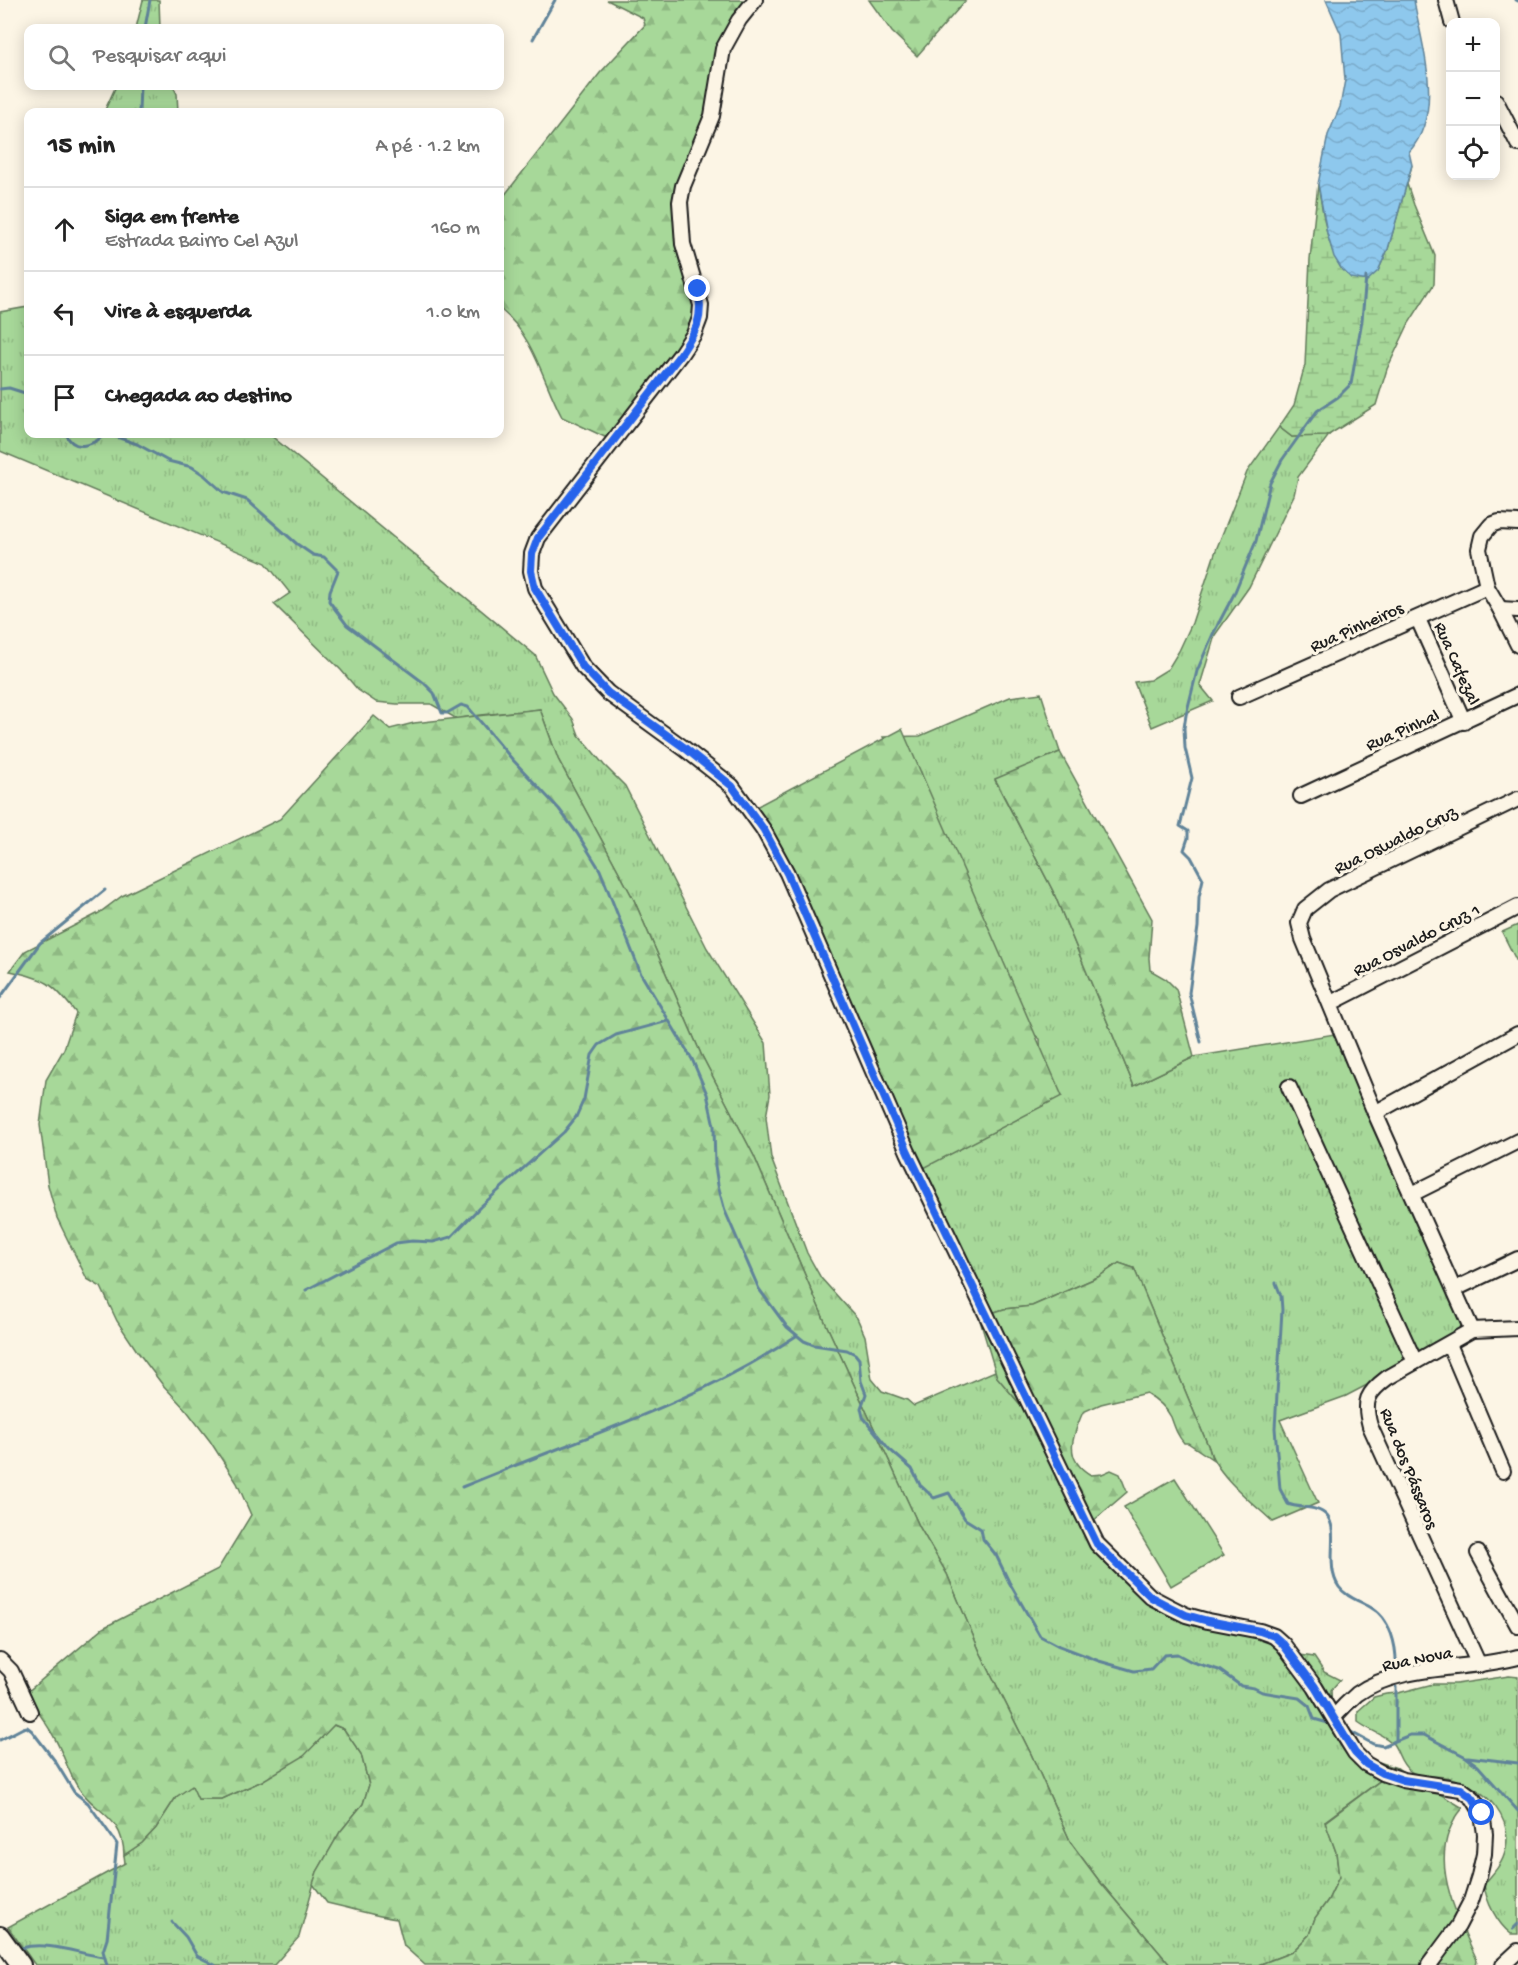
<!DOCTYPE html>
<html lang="pt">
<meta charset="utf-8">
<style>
:root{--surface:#fff;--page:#f2f2f2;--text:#222;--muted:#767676;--line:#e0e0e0}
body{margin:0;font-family:"Gochi Hand",sans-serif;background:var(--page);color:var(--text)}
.controls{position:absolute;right:18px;top:18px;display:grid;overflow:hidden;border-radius:12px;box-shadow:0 3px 15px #0003}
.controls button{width:54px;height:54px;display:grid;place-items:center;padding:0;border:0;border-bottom:2px solid var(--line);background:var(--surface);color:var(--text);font:30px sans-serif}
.stop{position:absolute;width:18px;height:18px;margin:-14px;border:4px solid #2563eb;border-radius:50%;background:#fff}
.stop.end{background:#2563eb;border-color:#fff;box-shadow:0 2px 6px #0008}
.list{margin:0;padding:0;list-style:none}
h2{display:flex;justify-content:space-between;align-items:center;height:78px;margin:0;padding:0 24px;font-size:26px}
h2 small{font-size:20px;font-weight:400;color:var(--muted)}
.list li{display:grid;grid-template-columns:39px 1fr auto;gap:18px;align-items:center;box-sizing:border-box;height:84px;padding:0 24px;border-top:2px solid var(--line)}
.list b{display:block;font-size:22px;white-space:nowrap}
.list p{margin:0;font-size:20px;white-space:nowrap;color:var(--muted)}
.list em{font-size:20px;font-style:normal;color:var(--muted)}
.icon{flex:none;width:33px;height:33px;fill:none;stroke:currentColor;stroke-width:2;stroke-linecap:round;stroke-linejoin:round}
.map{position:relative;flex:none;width:1518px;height:1965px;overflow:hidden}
.search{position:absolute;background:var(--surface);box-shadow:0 3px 15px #0003;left:24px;top:24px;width:480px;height:66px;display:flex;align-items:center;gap:15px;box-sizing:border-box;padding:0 21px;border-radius:12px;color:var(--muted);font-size:22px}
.panel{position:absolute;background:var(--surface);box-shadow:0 3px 15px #0003;left:24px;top:108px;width:480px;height:330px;border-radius:12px}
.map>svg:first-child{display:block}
.grass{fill:url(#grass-tufts);stroke:#627a5a;stroke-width:1.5}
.forest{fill:url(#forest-firs);stroke:#627a5a;stroke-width:1.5}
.wetland{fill:url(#wetland-marsh);stroke:#627a5a;stroke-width:1.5}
.green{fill:#a7d899;stroke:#627a5a;stroke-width:1.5}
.water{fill:url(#water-waves);stroke:#608399;stroke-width:1.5}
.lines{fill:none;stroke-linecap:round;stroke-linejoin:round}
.stream{stroke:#608399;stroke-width:3}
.street-casing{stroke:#1c1c1c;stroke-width:18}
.secondary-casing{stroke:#1c1c1c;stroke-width:22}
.street{stroke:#fcf5e5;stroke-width:14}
.secondary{stroke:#fcf5e5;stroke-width:18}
.route{stroke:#2563eb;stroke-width:8}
.labels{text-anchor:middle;stroke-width:6;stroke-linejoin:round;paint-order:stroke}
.street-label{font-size:18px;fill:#1c1c1c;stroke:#fcf5e5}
</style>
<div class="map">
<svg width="1518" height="1965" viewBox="0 0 1518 1965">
<defs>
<pattern id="grass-tufts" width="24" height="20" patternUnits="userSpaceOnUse" patternTransform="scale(1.5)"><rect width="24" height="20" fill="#a7d899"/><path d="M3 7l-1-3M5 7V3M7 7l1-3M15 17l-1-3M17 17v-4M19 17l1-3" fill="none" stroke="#8fb983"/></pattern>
<pattern id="forest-firs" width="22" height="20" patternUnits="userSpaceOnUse" patternTransform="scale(1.5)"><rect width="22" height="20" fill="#a7d899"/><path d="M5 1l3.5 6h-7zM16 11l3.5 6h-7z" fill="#8fb983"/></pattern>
<pattern id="wetland-marsh" width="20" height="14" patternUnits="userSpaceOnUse" patternTransform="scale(1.5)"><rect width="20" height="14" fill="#a7d899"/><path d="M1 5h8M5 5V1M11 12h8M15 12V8" fill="none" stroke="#8fb983"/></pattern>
<pattern id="water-waves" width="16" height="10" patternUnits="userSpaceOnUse" patternTransform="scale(1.5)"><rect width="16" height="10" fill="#8ec8ed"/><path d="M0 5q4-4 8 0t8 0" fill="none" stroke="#7aabcb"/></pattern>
</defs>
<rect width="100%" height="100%" fill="#fcf5e5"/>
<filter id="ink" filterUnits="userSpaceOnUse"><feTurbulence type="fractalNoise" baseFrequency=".0167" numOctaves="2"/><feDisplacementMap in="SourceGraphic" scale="12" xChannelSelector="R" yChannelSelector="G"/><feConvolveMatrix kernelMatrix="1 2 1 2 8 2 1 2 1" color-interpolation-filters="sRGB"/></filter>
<g filter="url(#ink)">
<g class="grass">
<polygon points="143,0 159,0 160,28 136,28"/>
<polygon points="116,86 173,86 177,94 178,112 104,112"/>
<path d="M28 307V434H269L535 655 553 693 573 719 579 735 604 765 625 786 707 948 766 1043 770 1095 766 1117 771 1158 807 1253 821 1278 857 1318 865 1336 872 1379 882 1391 907 1400 914 1406 995 1371 997 1377 1042 1430 1071 1504 1151 1599 1255 1634 1285 1653 1314 1657 1324 1672 1340 1680 1331 1690 1333 1733 1347 1742 1364 1757 1397 1768 1325 1821 1336 1852 1339 1877 1328 1900 1315 1918 1309 1935 1292 1952 1258 1965H1170L1100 1882 1071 1843 1031 1754 980 1652 947 1574 920 1528 826 1324 754 1156 701 1054 634 900 558 759 540 709C513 713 484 713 457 719L431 704H397L376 702 358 690 341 670 274 604 290 593 266 563 0 451V312Z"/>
<polygon points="1279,427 1292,437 1330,434 1298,477 1294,495 1249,587 1215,635 1200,685 1213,701 1152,727 1134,682 1150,680 1168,669 1179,651 1192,623 1216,550 1247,472"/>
<path d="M1041 693 1060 752 995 780 1053 891 1134 1086 1194 1057 1347 1032 1474 1329 1346 1396 1280 1420 1318 1503 1273 1522C1254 1504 1215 1474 1209 1448L1134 1268 1119 1263 1098 1277 1032 1306 1004 1309 979 1317 913 1164 1041 1071 1040 1039 1019 1022 990 941 883 737 920 736 1010 697Z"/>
<path d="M1509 1676 1518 1677V1934H1511C1497 1923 1486 1902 1484 1884 1491 1876 1499 1868 1503 1858 1518 1820 1486 1787 1450 1778 1438 1775 1420 1778 1410 1771 1400 1764 1399 1752 1393 1744 1386 1735 1368 1730 1358 1722V1711L1374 1697 1386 1694 1398 1693 1433 1684H1456Z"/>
<polygon points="333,1725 344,1729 361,1754 369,1785 363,1804 340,1832 317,1872 299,1937 274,1965 35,1965 8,1927 125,1863 124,1855 142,1843 156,1828 176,1797 192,1785 198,1799 222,1799 262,1781"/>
</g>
<g class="forest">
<path d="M607 0H744L719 48 717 104 677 205 700 322 607 438 562 417C542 379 534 336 500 309V201L600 73 645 25 643 18Z"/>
<polygon points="869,0 966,0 917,56 892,32"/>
<path d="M540 709 558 759 634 900 701 1054 754 1156 826 1324 920 1528 947 1574 980 1652 1031 1754 1071 1843 1100 1882 1170 1965H915L894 1959 879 1965H425L404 1946 397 1919C373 1916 351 1908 327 1903L313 1884 317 1872 340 1832 363 1804 369 1785 361 1754 344 1729 334 1725 304 1756 262 1781 222 1799H198L192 1786 176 1797 156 1828 142 1843 124 1855C123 1814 93 1813 76 1784 67 1769 63 1752 54 1737 46 1722 35 1708 25 1694L103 1628 218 1569 251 1515 237 1483 210 1441 187 1411 162 1384 137 1351 117 1321 101 1287 87 1279 57 1218 48 1185 40 1125 46 1080 64 1049 76 1013C53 983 47 979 10 971L25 951 99 913 122 896 280 819 374 716 390 729 414 723Z"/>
<polygon points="902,729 1062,1096 922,1169 754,808"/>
<polygon points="1060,752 1152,919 1149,958 1150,970 1166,979 1176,989 1194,1057 1134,1086 1053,891 995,779"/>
<path d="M1119 1263 1134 1268 1209 1448 1212 1459 1188 1443H1184C1177 1435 1175 1428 1171 1417 1166 1407 1156 1399 1146 1393L1101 1404 1083 1412C1072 1437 1063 1459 1091 1475L1102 1474 1111 1470 1120 1474 1127 1492 1085 1528 1042 1430 997 1377 979 1317 1004 1309 1032 1306 1098 1277Z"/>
<path d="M1397 1768 1463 1808C1423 1854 1456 1913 1477 1960L1476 1965H1258L1292 1952 1309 1935 1315 1918 1328 1900 1339 1877 1336 1852 1325 1822Z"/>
</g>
<path class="wetland" d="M1412 165 1407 184 1414 205 1435 256 1434 284 1409 323 1387 369 1376 405 1327 436 1292 437 1279 427 1294 405 1305 365 1310 259 1318 184C1323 212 1326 243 1341 268L1378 271 1388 249Z"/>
<g class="green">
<polygon points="1518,925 1518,964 1502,932"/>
<polygon points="1175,1478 1224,1555 1171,1586 1124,1507"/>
</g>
<path class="water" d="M1326 0H1414C1422 48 1445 111 1409 152L1412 165 1388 249 1378 271 1367 281 1351 278 1341 268 1334 257 1327 233 1318 184 1328 135 1340 107 1345 80 1341 34Z"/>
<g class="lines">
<g class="stream">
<polyline points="1516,0 1518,1"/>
<polyline points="145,28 150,0"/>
<polyline points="533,39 555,0"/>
<polyline points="139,112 140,86"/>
<polyline points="0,389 9,388 28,394"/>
<path d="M66 434C74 453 94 445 105 434"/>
<polyline points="108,434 137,444 168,461 192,467 204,475 223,492 247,500 297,544 313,555 324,557 338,571 330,591 329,601 347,625 424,683 434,693 442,713 447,713 461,705 468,707 512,759 559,809 577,833 600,870 641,974 692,1059 707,1094 714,1126 715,1166 718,1185 725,1211 759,1289 787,1327 804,1341 814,1345 847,1350 855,1354 859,1359 861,1381 866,1394 861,1408 863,1417 889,1449 912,1469 920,1485 934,1498 949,1493 965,1519 981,1529 983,1539 996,1555 1009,1582 1040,1636 1057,1645 1099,1661 1134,1671 1151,1669 1164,1655 1177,1654 1192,1662 1219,1670 1241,1686 1254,1688 1262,1692 1299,1698 1309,1706 1314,1719 1328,1723"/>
<polyline points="0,998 40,943 105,890"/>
<polyline points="1201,1042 1189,993 1198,927 1199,897 1203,879 1191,857 1184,850 1188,838 1188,831 1180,826 1192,778 1185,748 1184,728 1186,715 1197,671 1213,634 1234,594 1256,541 1270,483 1282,460 1317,411 1338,397 1351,384 1362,320 1366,277"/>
<path d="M1276 1283 1281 1296 1282 1310 1275 1428 1280 1489 1288 1504C1300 1509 1317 1505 1327 1516 1340 1531 1324 1565 1339 1587 1346 1597 1360 1601 1370 1607 1391 1618 1397 1647 1396 1668"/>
<polyline points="306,1290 396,1243 412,1241 433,1242 451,1237 480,1207 564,1132 576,1117 584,1099 592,1055 599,1045 616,1035 668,1021"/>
<path d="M462 1487C573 1440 695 1404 796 1336"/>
<polyline points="1396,1687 1396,1740"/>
<polyline points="1351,1732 1373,1744 1383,1746 1410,1735 1424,1735 1466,1757 1478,1766 1518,1811"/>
<polyline points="0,1740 23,1728 27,1727 32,1731 55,1761 74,1792 88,1803 117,1844 107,1939 103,1951 107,1965"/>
<polyline points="1468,1757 1518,1763"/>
<polyline points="172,1922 186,1937 197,1956 215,1965"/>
<polyline points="1513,1929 1518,1924"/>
<path d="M21 1948C48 1941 76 1953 103 1957"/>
</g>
<defs>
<g id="street">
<polyline points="755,0 739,20 723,49 712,116 683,186 680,202 683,244 701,305 700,318 694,334 680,355 538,538 532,554 531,571 535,588 583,667 608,693 685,749 732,786 763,829 787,873 908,1152 1097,1544 1151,1597 1170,1607 1186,1615 1208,1621 1260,1631 1274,1636 1283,1644 1315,1687 1345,1737 1355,1753 1366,1764 1382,1773 1403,1780 1461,1789 1473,1798 1482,1813 1485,1834 1484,1854 1479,1876 1471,1901 1458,1926 1429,1965"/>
<polyline points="1446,0 1452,22"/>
<polyline points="1496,101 1518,144"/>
<polyline points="1518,523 1499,522 1491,525 1482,536 1479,549 1487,587 1500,609 1518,645"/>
<polyline points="1500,609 1518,610"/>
<polyline points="1418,619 1464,722"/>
<polyline points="1239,697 1487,587"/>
<polyline points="1301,796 1518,695"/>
<polyline points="1331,1003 1518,907"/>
<polyline points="1289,1087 1415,1362"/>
<polyline points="1375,1113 1518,1034"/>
<polyline points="1412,1194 1518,1141"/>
<polyline points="1455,1289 1518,1259"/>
<polyline points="1472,1330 1375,1113 1303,939 1299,923 1305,909 1329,890 1518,799"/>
<polyline points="1449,1344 1503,1471"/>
<polyline points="1478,1553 1518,1626"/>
<polyline points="0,1660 11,1671 30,1712"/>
<path d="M1479 1665 1370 1426C1363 1401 1367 1393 1387 1378L1472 1330 1518 1328"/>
<path d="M1334 1717C1341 1709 1349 1701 1357 1694 1400 1663 1468 1671 1518 1657"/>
<polyline points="1503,1965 1518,1951"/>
</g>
<polyline id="secondary" points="0,1936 21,1965"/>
</defs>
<use href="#street" class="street-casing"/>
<use href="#secondary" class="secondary-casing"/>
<use href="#street" class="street"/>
<use href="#secondary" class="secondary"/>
</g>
</g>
<g class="lines" filter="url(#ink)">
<path class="route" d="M698 289C704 319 696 331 680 355L538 538 532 554 531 571 535 588 583 667 608 693 685 748 732 786 764 830 787 873 908 1152 1097 1544 1151 1597 1170 1607 1186 1615 1208 1621 1260 1631 1274 1636 1283 1644 1315 1687 1345 1737 1355 1753 1366 1764 1382 1773 1403 1780 1461 1789 1473 1798 1482 1813"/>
</g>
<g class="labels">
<g class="street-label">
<text transform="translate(1356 626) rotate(-24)" y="6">Rua Pinheiros</text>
<text transform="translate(1458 663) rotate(66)" y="6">Rua Cafezal</text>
<text transform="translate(1402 729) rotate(-24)" y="6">Rua Pinhal</text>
<text transform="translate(1395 839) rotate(-26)" y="6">Rua Oswaldo Cruz</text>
<text transform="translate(1416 939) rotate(-27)" y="6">Rua Osvaldo Cruz 1</text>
<text transform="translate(1410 1468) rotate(68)" y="6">Rua dos Pássaros</text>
<text transform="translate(1417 1658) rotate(-11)" y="6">Rua Nova</text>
</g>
</g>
</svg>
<div class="controls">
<button>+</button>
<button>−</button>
<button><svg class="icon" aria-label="locate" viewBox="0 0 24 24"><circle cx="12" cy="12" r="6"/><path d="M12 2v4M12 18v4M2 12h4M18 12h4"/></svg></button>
</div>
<div class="stop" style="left:1482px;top:1813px"></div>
<div class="stop end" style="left:698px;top:289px"></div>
<div class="search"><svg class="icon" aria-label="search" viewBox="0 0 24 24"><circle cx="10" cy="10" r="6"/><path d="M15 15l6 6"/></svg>Pesquisar aqui</div>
<section class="panel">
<h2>15 min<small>A pé · 1.2 km</small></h2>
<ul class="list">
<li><svg class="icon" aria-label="ahead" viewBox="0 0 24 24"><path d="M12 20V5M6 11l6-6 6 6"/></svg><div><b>Siga em frente</b><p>Estrada Bairro Cel Azul</p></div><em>160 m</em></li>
<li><svg class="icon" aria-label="left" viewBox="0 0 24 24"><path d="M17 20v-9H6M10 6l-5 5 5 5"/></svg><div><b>Vire à esquerda</b></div><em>1.0 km</em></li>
<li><svg class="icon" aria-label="arrive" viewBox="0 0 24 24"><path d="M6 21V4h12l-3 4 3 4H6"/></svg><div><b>Chegada ao destino</b></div></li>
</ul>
</section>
</div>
